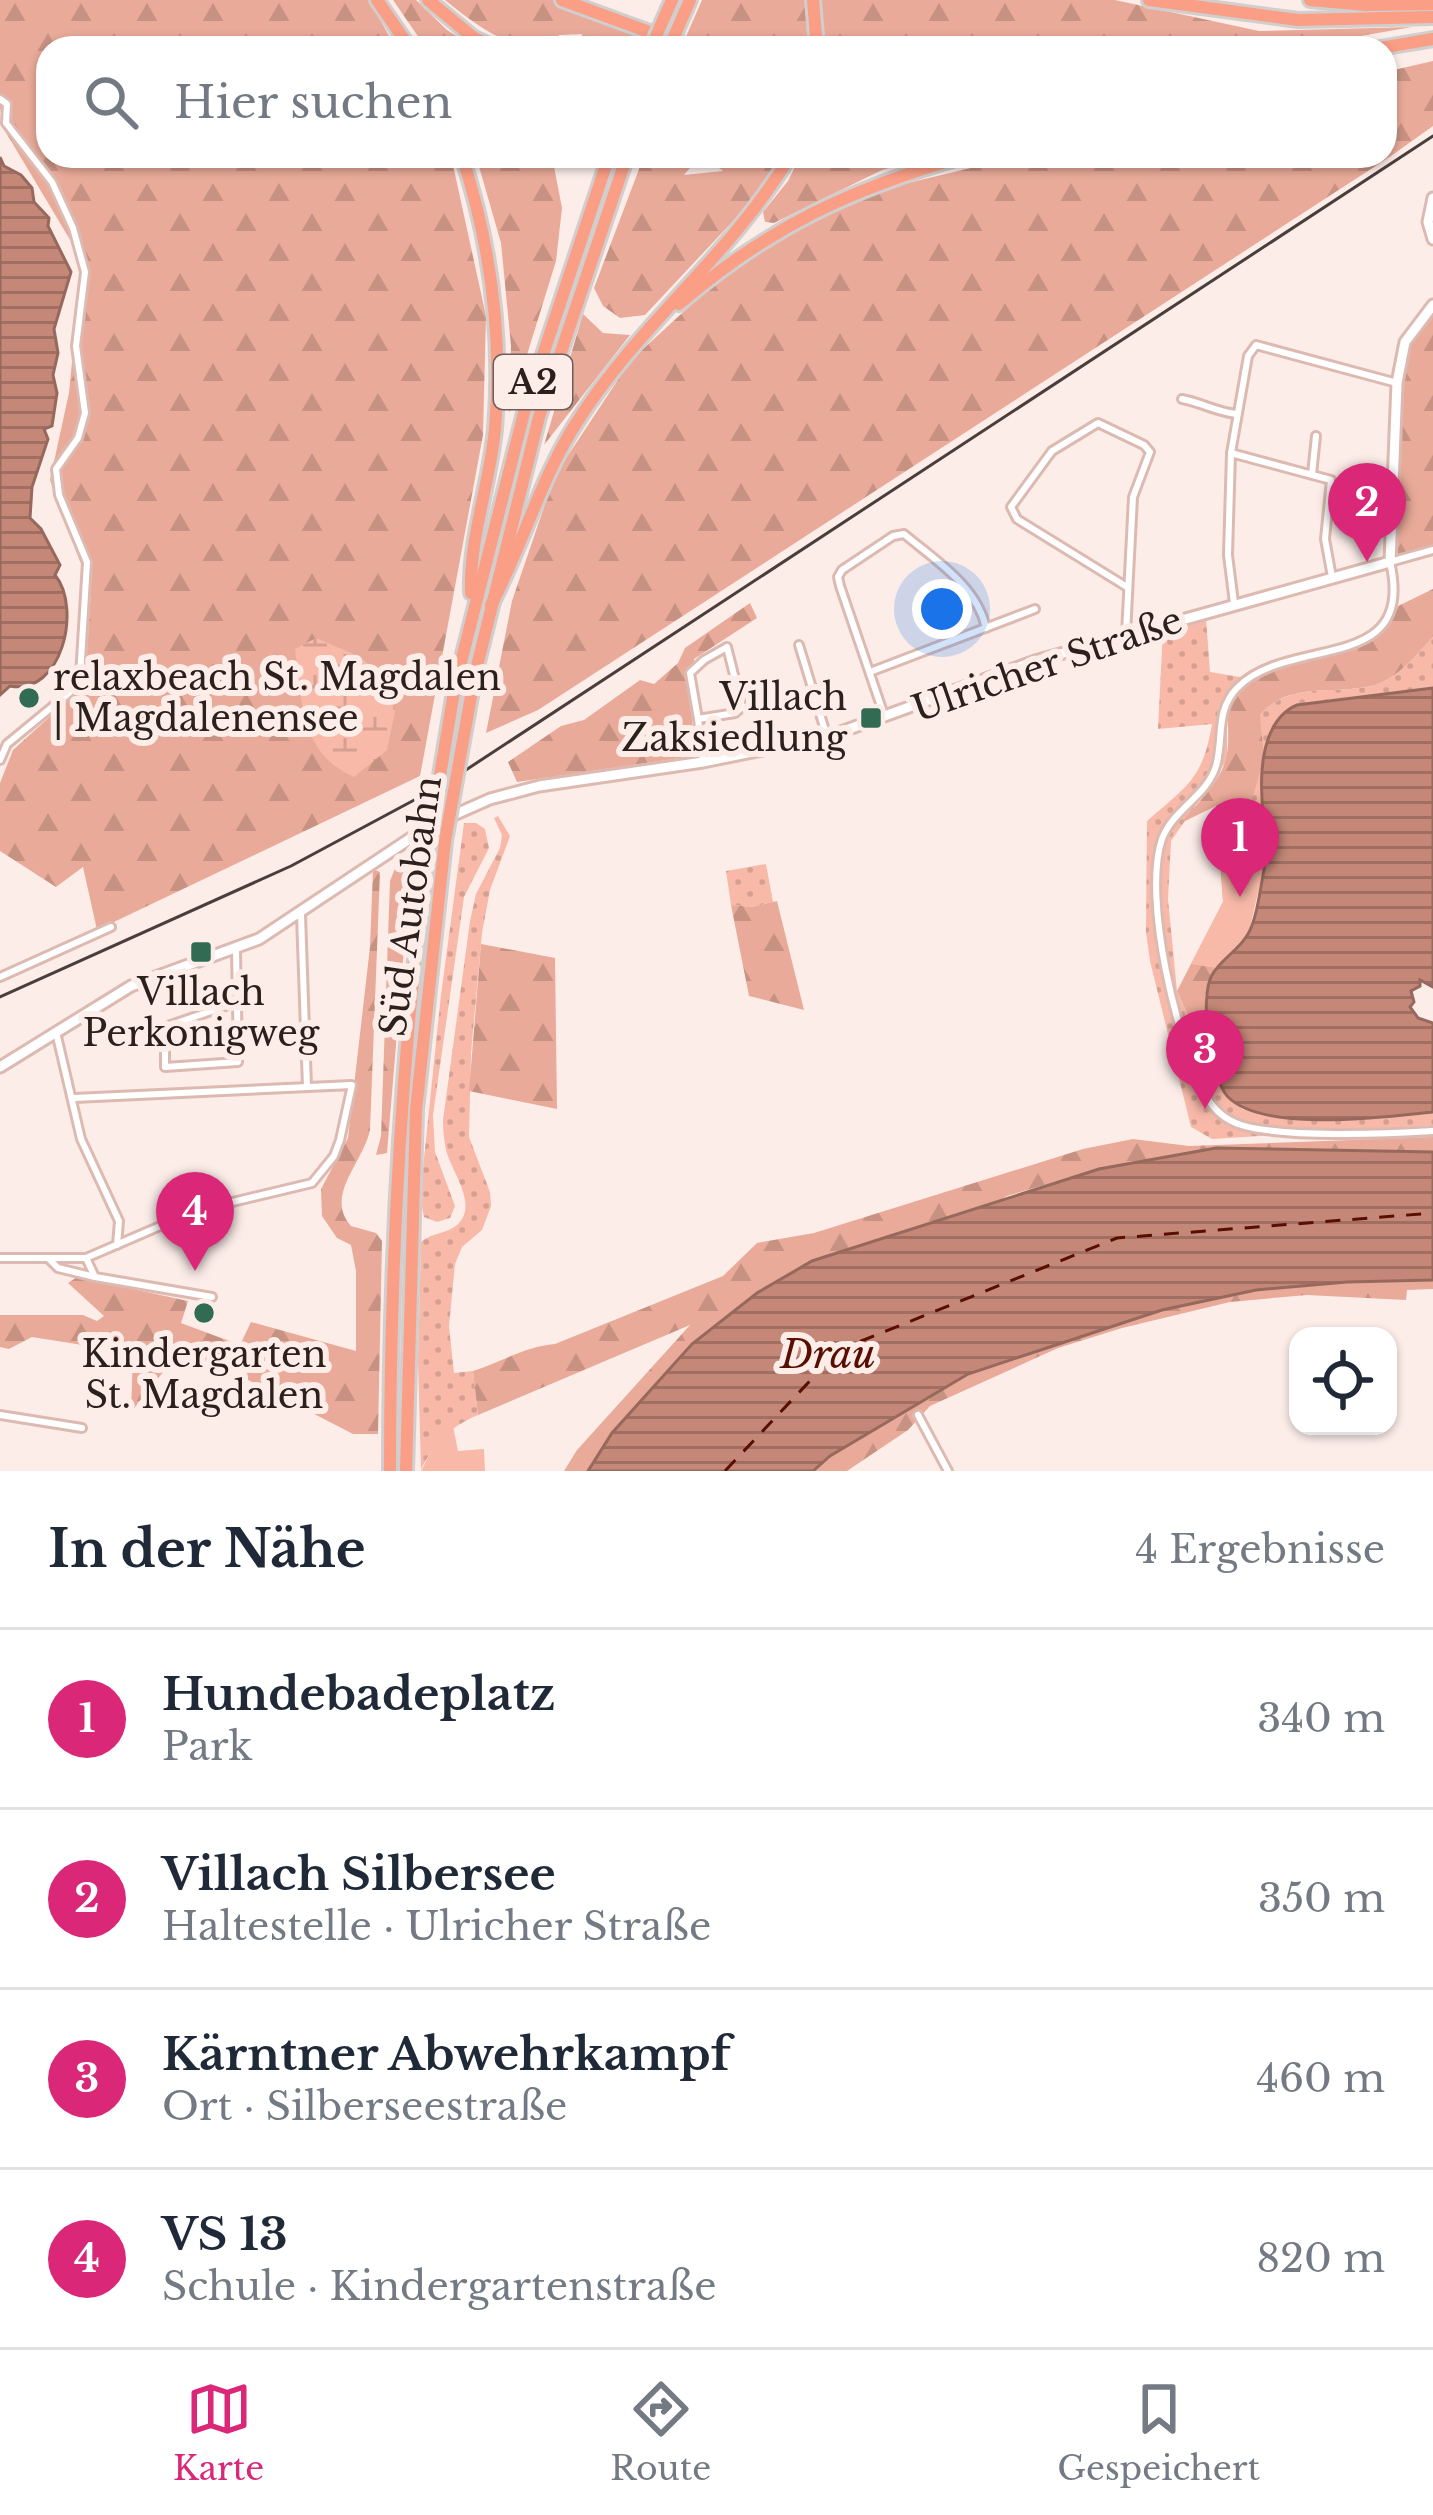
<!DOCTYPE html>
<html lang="de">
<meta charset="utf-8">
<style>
:root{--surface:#fff;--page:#f6f6f7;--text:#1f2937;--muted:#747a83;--line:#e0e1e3;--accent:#db2777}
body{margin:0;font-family:"Libre Baskerville",serif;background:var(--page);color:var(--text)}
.controls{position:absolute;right:36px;bottom:36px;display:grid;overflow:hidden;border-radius:24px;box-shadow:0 3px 9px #0004}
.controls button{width:108px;height:108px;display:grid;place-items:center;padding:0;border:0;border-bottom:3px solid var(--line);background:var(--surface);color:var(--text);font:60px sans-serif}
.you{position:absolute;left:942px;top:609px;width:42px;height:42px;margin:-30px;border:9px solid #fff;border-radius:50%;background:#1a73e8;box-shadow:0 0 0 18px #1a73e833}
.badge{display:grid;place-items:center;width:78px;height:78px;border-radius:50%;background:var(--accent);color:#fff;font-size:39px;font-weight:700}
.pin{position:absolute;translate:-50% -99px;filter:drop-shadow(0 3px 6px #0008)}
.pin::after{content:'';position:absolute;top:63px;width:42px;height:36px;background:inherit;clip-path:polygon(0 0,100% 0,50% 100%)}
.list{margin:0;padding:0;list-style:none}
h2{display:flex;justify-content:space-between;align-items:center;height:156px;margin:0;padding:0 48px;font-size:51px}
h2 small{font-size:39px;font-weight:400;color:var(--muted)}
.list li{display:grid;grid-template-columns:78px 1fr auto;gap:36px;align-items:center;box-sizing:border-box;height:180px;padding:0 48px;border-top:3px solid var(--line)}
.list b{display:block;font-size:45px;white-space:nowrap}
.list p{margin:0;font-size:39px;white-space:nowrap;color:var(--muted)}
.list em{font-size:39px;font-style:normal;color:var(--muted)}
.icon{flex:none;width:66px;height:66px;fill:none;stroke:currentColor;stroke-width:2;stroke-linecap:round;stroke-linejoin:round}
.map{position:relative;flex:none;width:1433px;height:1471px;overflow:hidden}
.search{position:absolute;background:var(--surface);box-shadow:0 3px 9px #0004;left:36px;right:36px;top:36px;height:132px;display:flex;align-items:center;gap:30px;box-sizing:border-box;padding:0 42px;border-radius:36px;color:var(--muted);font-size:45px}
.sheet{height:876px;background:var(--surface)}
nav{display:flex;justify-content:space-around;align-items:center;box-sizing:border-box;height:168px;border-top:3px solid var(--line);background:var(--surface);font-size:33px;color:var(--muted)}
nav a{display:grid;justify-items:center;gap:6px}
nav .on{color:var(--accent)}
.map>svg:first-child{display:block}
.grass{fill:url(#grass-dots)}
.forest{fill:url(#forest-firs)}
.wetland{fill:url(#wetland-marsh)}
.park{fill:#f8b9a9}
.water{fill:url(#water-rules);stroke:#97695c;stroke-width:3}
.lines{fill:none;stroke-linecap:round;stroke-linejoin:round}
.ferry{stroke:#580e00;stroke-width:3;stroke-dasharray:15 12;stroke-linecap:butt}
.minor-casing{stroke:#dcbab1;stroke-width:12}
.tertiary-casing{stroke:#dcbab1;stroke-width:15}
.motorway-casing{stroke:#d1cecd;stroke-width:18}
.minor{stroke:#fff;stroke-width:6}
.tertiary{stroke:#fff;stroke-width:9}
.motorway{stroke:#fa9e86;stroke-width:12}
.rail{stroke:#4a3e3a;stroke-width:3}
.motorway-bridge-casing{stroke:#d1cecd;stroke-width:18;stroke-linecap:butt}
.motorway-bridge{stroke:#fa9e86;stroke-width:12}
.poi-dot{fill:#316b54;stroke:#fcede9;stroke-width:4.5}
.labels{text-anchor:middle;stroke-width:12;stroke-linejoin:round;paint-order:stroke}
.shield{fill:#fcede9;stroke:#6a5e5a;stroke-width:3}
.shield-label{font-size:33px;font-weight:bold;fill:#2c201c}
.street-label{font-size:36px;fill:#2c201c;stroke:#fcede9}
.poi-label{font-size:36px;fill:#2c201c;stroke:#fcede9}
.water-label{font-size:39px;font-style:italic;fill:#580e00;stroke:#fcede9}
</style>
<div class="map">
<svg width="1433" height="1471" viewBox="0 0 1433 1471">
<defs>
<pattern id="grass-dots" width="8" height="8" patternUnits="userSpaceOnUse" patternTransform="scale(3)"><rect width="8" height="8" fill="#f8b9a9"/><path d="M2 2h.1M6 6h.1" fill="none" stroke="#d59f91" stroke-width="1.8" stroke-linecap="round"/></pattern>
<pattern id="forest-firs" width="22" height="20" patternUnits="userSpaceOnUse" patternTransform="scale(3)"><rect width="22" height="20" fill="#e9aa99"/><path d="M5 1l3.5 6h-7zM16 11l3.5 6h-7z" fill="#c89283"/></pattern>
<pattern id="wetland-marsh" width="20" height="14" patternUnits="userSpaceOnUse" patternTransform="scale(3)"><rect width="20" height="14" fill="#f8b9a9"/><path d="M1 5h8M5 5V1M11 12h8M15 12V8" fill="none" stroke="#d59f91"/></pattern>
<pattern id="water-rules" width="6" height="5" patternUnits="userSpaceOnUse" patternTransform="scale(3)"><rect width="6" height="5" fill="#c58878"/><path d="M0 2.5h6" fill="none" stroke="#a06f62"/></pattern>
</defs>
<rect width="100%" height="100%" fill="#fcede9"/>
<g class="grass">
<path d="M1206 618 1210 672 1246 678 1227 701V760L1171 841 1168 899 1177 991 1221 1088 1242 1109 1260 1115 1349 1118 1433 1112V1125L1212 1139 1191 1127 1150 961 1146 932 1147 821C1187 786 1203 779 1212 724L1158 729 1163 629Z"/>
<path d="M1433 636V688L1297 705 1268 737 1266 746 1269 844 1260 878C1226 819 1273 772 1259 716 1289 680 1334 696 1375 685 1398 678 1417 653 1433 636Z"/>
<path d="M498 816 510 836 490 890 482 933 471 1053 469 1137 490 1192 491 1206 482 1230 462 1247 455 1264 449 1326 454 1373 473 1371 478 1415C449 1427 436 1442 421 1469L418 1361 421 1242C431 1233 446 1234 457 1225 479 1205 452 1173 446 1150 444 1140 443 1130 443 1120L470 921 476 894 500 848 502 835 494 818Z"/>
<polygon points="464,823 476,823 485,829 489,848 464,897 433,1115 435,1152 455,1206 450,1218 437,1222 424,1217 420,1197 441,995"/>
<polygon points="766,864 773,902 752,907 731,905 726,871"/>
</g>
<g class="forest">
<polygon points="0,0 369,0 396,48 48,48 48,156 451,156 486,316 483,435 420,776 97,930 83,867 56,887 0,851 0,783 13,750 78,691 86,668 91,591 50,480 69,393 81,269 72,243 5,131 0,108"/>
<polygon points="393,0 416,0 447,30 476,48 426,48"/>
<path d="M445 0H553L639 36 634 48H579L582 34 559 35 556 48C506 48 482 30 445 0Z"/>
<polygon points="702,0 805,0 808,48 710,48 684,41"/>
<polygon points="821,0 1115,0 1259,31 1412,27 1293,48 825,48"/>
<polygon points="1433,61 1433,126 1391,156 538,710 486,733 512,601 555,475 631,360 704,293 788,232 891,187 1021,156 1385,156 1385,72"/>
<polygon points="476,156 552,156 562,208 556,261 509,413 511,346 501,243"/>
<polygon points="644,156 700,156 684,175 723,171 703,156 781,156 748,205 645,315 620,318 603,306 594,288"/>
<polygon points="800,156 931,156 882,170 774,223 765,222 763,212 788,181"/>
<polygon points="1433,308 1433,547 1397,557 1402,378 1409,344"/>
<polygon points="583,314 603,333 630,335 544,445"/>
<path d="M1433 589V636C1418 653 1398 678 1375 685 1334 696 1290 680 1260 715L1264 758 1245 823 1252 864 1205 996 1212 1068 1177 991 1223 902 1216 806 1181 823C1196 804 1218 785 1225 762 1235 732 1215 695 1250 677 1296 654 1375 663 1396 607Z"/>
<polygon points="750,603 757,618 694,659 700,716 692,721 694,756 517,782 508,762 561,726 584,720 640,680 654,684 678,663 685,648"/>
<polygon points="412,853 387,1153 376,1155 381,1136 390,881 396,866"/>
<path d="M373 869 380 872 370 1130C363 1163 324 1196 351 1226L376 1233 382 1241 378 1434H353L217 1364 168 1366 131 1412 133 1353 32 1337 9 1349 0 1347V1315H83L97 1321 104 1316 68 1283 77 1277 188 1301 181 1323 240 1345 251 1322 356 1351V1271L351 1245 337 1238 322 1216 321 1189 348 1138 370 947Z"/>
<polygon points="777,901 804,1010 749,996 731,905 752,907"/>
<polygon points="481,944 555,958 557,1109 469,1091"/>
<path d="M1433 1137V1152L1216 1148 1099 1169 1007 1196 612 1433 588 1471H564L577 1450 690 1325 478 1415 473 1371C502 1362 526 1346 555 1344L723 1276 757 1243 814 1233 1083 1149 1133 1139 1189 1146Z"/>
<polygon points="1433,1280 1433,1289 1407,1290 1406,1300 1307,1295 1230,1302 1122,1328 1058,1348 930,1406 908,1430 847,1471 813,1471 830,1456 968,1374 1162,1310 1256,1290 1347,1282"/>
</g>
<path class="wetland" d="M316 638 358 656 381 674 395 712 387 750 354 777C300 753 302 702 295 649Z"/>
<g class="park">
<polygon points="1267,826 1269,844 1249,932 1216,968 1191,964 1223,902 1220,830"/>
<polygon points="453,1426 458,1451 484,1449 485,1471 421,1471 435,1444"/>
</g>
<g class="water">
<path d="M0 157 4 166 21 175 32 188 34 202 49 218 48 226 71 272 54 329 58 353 53 375 57 393 52 426 44 429 48 439 32 487 30 518 41 529 60 565 55 575C82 608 62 696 10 686L0 695Z"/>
<path d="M1433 688V987L1420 980V986L1411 991 1414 1002 1410 1007 1418 1018 1433 1023V1112C1384 1117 1264 1133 1228 1097 1210 1078 1199 998 1212 975 1221 959 1239 950 1248 934 1258 918 1262 875 1267 854 1270 841 1266 831 1264 819 1259 783 1258 722 1297 705Z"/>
<polygon points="1216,1148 1433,1152 1433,1280 1347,1282 1256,1290 1162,1310 968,1374 830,1456 813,1471 588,1471 612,1433 692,1344 757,1293 812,1261 1099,1169"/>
</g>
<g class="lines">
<polyline class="ferry" points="725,1471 839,1350 1117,1238 1433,1213"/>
<defs>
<g id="minor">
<polyline points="0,99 7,104 6,123 52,182 73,228 85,272 76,346 85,413 78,438 56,469 59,495 87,562 80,676 69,693 7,744 0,760"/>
<path d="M1182 399C1203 403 1216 412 1237 414"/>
<polyline points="1231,453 1248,356 1256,345 1397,383"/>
<polyline points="1312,474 1316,436"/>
<path d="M1433 550 1390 562C1417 676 1289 634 1237 688 1215 711 1224 738 1216 766 1207 796 1173 809 1162 839 1142 897 1177 1044 1207 1097 1214 1110 1226 1120 1241 1125 1283 1138 1387 1134 1433 1131"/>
<polyline points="1234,603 1228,555 1231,453 1331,480 1325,539 1332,577"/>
<polyline points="1126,634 1133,497 1150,452 1144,445 1098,423 1052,451 1011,507 1017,519 1127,587"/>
<polyline points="799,645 827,737"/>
<polyline points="870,672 1035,609"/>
<path d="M884 715 840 586 838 577 842 570 893 536 904 534C935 560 977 586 986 628"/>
<polyline points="698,719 690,673 704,660 727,647 742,707 735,713 698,719 703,762"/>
<polyline points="301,915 307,1087"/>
<polyline points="236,949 238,1062 165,1067 165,1027 237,1002"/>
<polyline points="0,977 111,927"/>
<polyline points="56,1032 81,1139 119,1221 117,1245"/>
<polyline points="0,1258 86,1258 195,1211 312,1183 334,1156 340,1140 352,1085 74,1098"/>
<polyline points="86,1258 95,1277 212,1297"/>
<polyline points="49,1259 58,1268 95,1277"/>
<polyline points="0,1415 82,1428"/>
<polyline points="918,1415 948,1471"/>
</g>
<g id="tertiary">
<polyline points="1433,198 1428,222 1433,239"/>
<polyline points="0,1067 131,986 259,939 429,826 490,799 539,786 703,762 827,737 1035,661 1390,562 1397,383 1405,342 1433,305"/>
</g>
<g id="motorway">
<polyline points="377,0 410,48"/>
<polyline points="428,0 474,38 495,48"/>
<polyline points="562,0 693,48"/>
<polyline points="813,0 817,48"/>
<polyline points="1149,0 1298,20 1433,17"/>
<polyline points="1310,0 1366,5 1433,4"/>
<polyline points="660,27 672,0"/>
<polyline points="676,32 690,0"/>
<polyline points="1380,48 1433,39"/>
<path d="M462 156C491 246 503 334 495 429 490 483 469 539 471 593"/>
<path d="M679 304C770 226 851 189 965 156"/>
<path d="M491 605C523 545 540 479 577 422 638 325 732 254 790 156"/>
<polyline points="475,674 539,417 627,156"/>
<polyline points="455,686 525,409 609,156"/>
<path d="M390 1471C390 1264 401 1059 427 853"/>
<polyline points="406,1471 416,1110 445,841"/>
</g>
</defs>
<use href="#minor" class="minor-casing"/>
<use href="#tertiary" class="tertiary-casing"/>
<use href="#motorway" class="motorway-casing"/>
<use href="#minor" class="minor"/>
<use href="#tertiary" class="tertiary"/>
<use href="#motorway" class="motorway"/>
<polyline class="rail" points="0,997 291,866 446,783 1433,136"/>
<defs>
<g id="motorway-bridge">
<polyline points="651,48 660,27"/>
<polyline points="669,48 676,32"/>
<polyline points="445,841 475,674"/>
<polyline points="427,853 455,686"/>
</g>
</defs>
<use href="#motorway-bridge" class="motorway-bridge-casing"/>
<use href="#motorway-bridge" class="motorway-bridge"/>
</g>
<g class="poi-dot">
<circle cx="29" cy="698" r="12"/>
<rect x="859" y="706" width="24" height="24" rx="6"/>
<rect x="189" y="940" width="24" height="24" rx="6"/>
<circle cx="204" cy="1313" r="12"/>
</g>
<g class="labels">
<rect class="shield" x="494" y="355" width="78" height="54" rx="9"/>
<g class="shield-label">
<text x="533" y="394">A2</text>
</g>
<g class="street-label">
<text transform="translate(1047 664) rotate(-19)" y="13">Ulricher Straße</text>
<text transform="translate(410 906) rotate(-82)" y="13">Süd Autobahn</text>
</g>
<g class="poi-label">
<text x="53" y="690" text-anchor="start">relaxbeach St. Magdalen<tspan x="53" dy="41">| Magdalenensee</tspan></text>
<text x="847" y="710" text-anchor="end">Villach<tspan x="847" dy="41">Zaksiedlung</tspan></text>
<text x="201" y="1005">Villach<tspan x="201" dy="41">Perkonigweg</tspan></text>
<text x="204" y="1367">Kindergarten<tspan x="204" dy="41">St. Magdalen</tspan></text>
</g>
<g class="water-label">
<text x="828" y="1368">Drau</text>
</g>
</g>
</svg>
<div class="controls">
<button><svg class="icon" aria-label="locate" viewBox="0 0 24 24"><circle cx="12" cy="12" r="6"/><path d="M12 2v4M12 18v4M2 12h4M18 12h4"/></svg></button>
</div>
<div class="you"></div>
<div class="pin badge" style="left:1240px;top:897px">1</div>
<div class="pin badge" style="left:1367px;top:562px">2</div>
<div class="pin badge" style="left:1205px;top:1109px">3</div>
<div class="pin badge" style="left:195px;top:1271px">4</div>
<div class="search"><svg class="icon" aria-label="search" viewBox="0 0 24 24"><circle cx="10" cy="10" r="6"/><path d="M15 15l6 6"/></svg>Hier suchen</div>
</div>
<section class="sheet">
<h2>In der Nähe<small>4 Ergebnisse</small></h2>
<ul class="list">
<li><span class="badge">1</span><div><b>Hundebadeplatz</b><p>Park</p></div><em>340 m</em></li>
<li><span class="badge">2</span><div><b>Villach Silbersee</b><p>Haltestelle · Ulricher Straße</p></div><em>350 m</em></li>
<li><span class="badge">3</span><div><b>Kärntner Abwehrkampf</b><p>Ort · Silberseestraße</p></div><em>460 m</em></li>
<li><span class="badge">4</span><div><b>VS 13</b><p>Schule · Kindergartenstraße</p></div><em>820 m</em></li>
</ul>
</section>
<nav>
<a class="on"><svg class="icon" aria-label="map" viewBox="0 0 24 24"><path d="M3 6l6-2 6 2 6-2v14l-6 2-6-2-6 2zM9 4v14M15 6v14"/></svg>Karte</a>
<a><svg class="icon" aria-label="directions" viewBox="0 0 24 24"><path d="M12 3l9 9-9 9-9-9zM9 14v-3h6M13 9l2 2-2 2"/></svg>Route</a>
<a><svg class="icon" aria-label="saved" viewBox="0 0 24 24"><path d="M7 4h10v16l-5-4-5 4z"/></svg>Gespeichert</a>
</nav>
